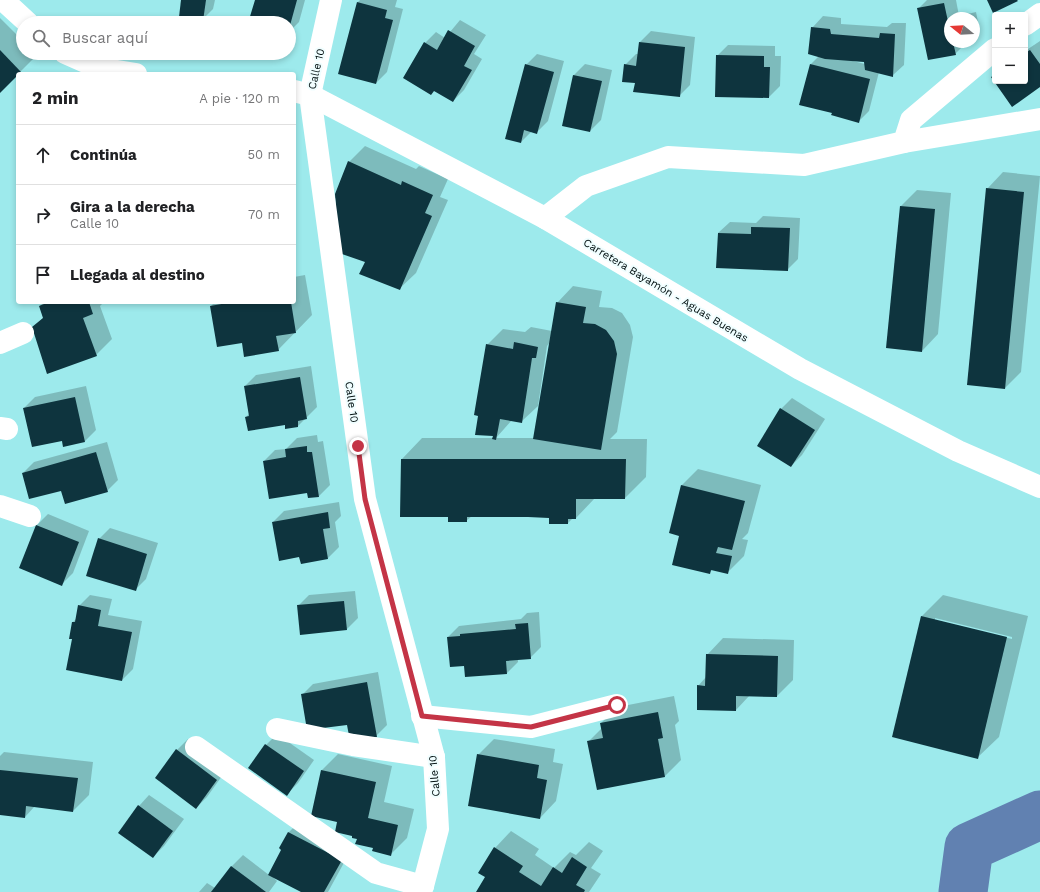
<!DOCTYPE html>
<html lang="es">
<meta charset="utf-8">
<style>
:root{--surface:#fff;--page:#f6f6f6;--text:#202124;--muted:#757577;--line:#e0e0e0}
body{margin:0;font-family:"Work Sans",sans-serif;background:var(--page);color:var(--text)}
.controls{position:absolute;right:12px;top:12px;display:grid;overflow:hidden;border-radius:4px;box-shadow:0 2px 6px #0003}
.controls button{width:36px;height:36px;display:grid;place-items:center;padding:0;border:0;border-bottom:1px solid var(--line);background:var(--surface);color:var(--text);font:20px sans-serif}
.compass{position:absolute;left:944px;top:12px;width:36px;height:36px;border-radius:50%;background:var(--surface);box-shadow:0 2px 6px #0003;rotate:288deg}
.stop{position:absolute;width:12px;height:12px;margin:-9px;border:3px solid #c43446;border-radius:50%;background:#fff}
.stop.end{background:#c43446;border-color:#fff;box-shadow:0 1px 4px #0008}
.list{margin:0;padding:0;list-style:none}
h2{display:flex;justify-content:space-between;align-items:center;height:52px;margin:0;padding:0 16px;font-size:17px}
h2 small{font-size:13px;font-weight:400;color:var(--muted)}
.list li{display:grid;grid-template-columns:26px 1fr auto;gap:12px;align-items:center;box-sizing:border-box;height:60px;padding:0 16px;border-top:1px solid var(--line)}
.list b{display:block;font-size:15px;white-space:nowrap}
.list p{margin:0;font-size:13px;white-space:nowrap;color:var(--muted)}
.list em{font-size:13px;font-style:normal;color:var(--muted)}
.icon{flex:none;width:22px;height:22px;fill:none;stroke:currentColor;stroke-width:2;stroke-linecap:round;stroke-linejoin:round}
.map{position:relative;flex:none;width:1040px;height:892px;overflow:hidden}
.search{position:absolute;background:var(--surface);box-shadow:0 2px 6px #0003;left:16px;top:16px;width:280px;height:44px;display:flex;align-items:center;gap:10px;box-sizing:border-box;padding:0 14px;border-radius:22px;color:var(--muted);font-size:15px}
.panel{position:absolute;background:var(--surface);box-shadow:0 2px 6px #0003;left:16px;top:72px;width:280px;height:232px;border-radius:4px}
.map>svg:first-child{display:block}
.shadow{fill:#0003;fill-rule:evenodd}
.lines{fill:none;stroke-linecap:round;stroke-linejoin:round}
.river{stroke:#6181b1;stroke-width:49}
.building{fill:#0e343e}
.minor{stroke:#fff;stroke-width:22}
.tertiary{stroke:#fff;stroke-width:22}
.route{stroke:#c43446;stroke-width:5}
.labels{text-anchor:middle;stroke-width:4;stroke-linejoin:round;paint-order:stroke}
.street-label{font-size:11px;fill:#000f10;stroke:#f0feff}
</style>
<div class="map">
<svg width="1040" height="892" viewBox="0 0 1040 892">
<rect width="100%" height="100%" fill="#9deaec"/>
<g class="shadow">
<polygon points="182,0 215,0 213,9 202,20"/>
<polygon points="256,0 305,0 299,22 289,32 289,23 253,23"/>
<polygon points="360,0 397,0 395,7 403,9 387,72 376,83 358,2"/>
<polygon points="927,0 956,0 959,16 976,12 979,27 974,31 974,18 950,18 950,42 966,43 955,54 918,9"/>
<path d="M823 16 841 18V24L887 27 892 23H906L904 65 893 75 879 72 869 111 858 122 833 112 811 64 819 56 812 28ZM853 60 865 61V64L853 61Z"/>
<polygon points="0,18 23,41 23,53 35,53 37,55 0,92"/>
<polygon points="460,20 486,35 474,54 482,59 464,90 453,101 425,43 436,32 445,38"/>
<polygon points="651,31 695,37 690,85 679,96 636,82 625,65 636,54 639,54 640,42"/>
<polygon points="1040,41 1040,86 995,81 1025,81 1025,51"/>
<polygon points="728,45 775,46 775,56 781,56 780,86 769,97 717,56"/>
<polygon points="537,54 564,61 548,121 537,132 532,131 521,142 526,65"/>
<polygon points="585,64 612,70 601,120 590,131 563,125 574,75"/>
<polygon points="365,146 416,169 419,166 448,179 440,197 448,200 416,273 399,289 366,261 349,162"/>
<polygon points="1003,172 1040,176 1021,372 1005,388 987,189"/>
<polygon points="917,190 951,193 938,334 922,351 901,206"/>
<polygon points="763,216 800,218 798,259 787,270 718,233 730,222 756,223"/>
<polygon points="305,275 312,315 278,350 211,306 215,302 294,302 294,277"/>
<path d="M573 286 602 291 599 307 612 308 622 313 630 325 633 337 617 432 610 439H647L646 477 625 498H595L576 518H573L568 523 550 517 472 516 466 521 449 516H401L402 459 422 438H493L487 345 503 329 525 332 531 327 552 331 557 303ZM550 342 535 438H496L512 420 521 422 538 406 547 346Z"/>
<polygon points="44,302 104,302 100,306 112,339 96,355 33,328 44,317 40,306"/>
<polygon points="311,366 317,407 298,426 246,417 249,414 245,386 256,375"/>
<polygon points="86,386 96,430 85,441 63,445 62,440 24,408 35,397"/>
<polygon points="792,398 825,419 802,455 791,466 781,409"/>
<polygon points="317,435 318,442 323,441 330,485 319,496 308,492 264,461 275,450 286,449 297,438"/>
<polygon points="107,442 118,480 107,491 23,473 34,462"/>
<polygon points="698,469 761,485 748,533 742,539 748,540 744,556 727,573 713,569 709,573 680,535 682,485"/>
<polygon points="339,502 341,516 335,522 339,547 328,558 300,556 273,522 284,511"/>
<polygon points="48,514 89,531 73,573 62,584 20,568 37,525"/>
<polygon points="110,528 158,543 146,579 135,590 99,539"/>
<polygon points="355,591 358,618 347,629 298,606 309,595"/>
<polygon points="90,595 112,599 108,615 142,621 133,669 122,680 73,639 73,622 77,618 79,606"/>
<path d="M943 595 1028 616 999 737 978 757 922 616ZM935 618 1012 637V639L935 620Z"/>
<polygon points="539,612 541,647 530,658 518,659 518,662 507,673 465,665 448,637 459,626 521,619 527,613"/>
<polygon points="723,638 794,640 793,680 777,696 750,695 736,710 698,686 706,677 707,655"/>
<polygon points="378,672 387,725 376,736 347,724 302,695 313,684"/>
<polygon points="674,696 679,721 675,725 681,760 665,776 597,788 588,742 602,728 601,723 618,707"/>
<polygon points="277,734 314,760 298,783 287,794 266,745"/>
<polygon points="188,739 227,769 207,797 196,808 177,750"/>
<polygon points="494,739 555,749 553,762 563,764 556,801 540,818 478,755"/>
<polygon points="4,752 93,762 89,795 73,811 35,806 25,817 0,814 0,756"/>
<polygon points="338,754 392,766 384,802 414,809 407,838 391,854 358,838 338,821 312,815 322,770"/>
<polygon points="149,795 184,819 164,846 153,857 139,806"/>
<polygon points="300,821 352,848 328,892 303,892 272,876 277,881 269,892 199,892 207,883 215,888 232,866 243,855 269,875 283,849 289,832"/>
<polygon points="511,831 539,849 535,855 554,868 570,852 576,855 589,842 603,851 591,868 601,874 589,892 477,892 486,877 479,873 495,848"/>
</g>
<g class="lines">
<polyline class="river" points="963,892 969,847 1040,815"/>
</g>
<g class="building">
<polygon points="181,0 206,0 203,21 179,17"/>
<polygon points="255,0 297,0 289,29 289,23 248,23"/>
<polygon points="987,0 1017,0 1018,1 993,13"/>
<polygon points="357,2 387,10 385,18 393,20 376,84 338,74"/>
<polygon points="944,3 949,26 950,26 950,42 953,42 956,55 928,60 917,8"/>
<polygon points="811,27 830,29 831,34 879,38 880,33 895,34 893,77 865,70 864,62 825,59 808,54"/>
<polygon points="448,30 475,46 464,66 472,70 453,102 434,91 431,95 403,78 424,42 437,50"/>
<polygon points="639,42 685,47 680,97 633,92 635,83 622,82 624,64 636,66"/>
<polygon points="0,50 21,72 0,93"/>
<polygon points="1030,50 1040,64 1040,87 1012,107 991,77 995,75 995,81 1025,81 1025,53"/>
<polygon points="716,55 764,56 764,67 770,67 769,98 715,97"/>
<polygon points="525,64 554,72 537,134 524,130 521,143 505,139"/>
<polygon points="810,64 870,79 859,123 831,115 832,113 799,105"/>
<polygon points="573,75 602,81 590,132 562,126"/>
<polygon points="348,161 401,185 402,181 433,195 425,213 432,216 400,290 359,274 365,262 339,253 335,194"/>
<polygon points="986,188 1024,192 1005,389 967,385"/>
<polygon points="900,206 935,209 922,352 886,348"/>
<polygon points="751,227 790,228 788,271 716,268 718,233 751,234"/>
<polygon points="49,302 89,302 93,314 83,318 97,356 47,374 32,327 43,318 39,306"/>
<polygon points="233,302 291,302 296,333 276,336 279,351 244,357 242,343 217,347 210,306"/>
<polygon points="556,302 586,307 583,323 595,324 606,330 614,341 617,354 601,450 533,439"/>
<polygon points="514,342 538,347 536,358 532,358 522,423 500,419 496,440 492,439 493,436 475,435 478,416 474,415 486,344 513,349"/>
<polygon points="300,377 307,419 298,421 298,427 285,429 285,425 248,431 245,417 249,416 244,386"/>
<polygon points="75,397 85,442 63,447 62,441 32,447 23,408"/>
<polygon points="780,408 815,430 791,467 757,446"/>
<polygon points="307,446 307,452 312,452 319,497 308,498 307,493 269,499 263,461 286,457 285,449"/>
<polygon points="96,452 108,492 65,504 61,491 29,499 22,473"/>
<polygon points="401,459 626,459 625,499 576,499 576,519 568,519 568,524 549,524 549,518 528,517 467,517 467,522 448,522 448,517 400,517"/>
<polygon points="681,485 745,501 732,550 718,547 716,553 732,556 728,574 711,570 710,574 672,565 679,536 669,533"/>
<polygon points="328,512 330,528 323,529 328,559 301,564 299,557 279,561 272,522"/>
<polygon points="36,525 79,542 62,586 19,568"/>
<polygon points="98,538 147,554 136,591 86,576"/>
<polygon points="344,601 347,630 300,635 297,605"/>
<polygon points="78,605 101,610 98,626 132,632 122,681 66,670 72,639 69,639 72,622 75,622"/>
<polygon points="921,616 1007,637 978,759 892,737"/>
<polygon points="528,623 531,659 506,661 507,674 465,677 464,666 450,667 447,637 460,636 460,634 516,629 515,624"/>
<polygon points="706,654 778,656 777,697 736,696 736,711 697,710 697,685 705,686"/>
<polygon points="367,682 377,737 350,741 347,725 307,730 301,694"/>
<polygon points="658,712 663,738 658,739 665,777 597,790 587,741 603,738 600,723"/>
<polygon points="265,744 304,771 287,796 248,768"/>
<polygon points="176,749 217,780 196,809 155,778"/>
<polygon points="477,754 539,765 537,778 547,780 540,819 468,806"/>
<polygon points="0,770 78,778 73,812 26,806 25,818 0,815"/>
<polygon points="321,770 376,782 368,818 398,825 391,856 372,851 373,848 355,844 357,839 352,838 352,836 335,832 337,822 311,816"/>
<polygon points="138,805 173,831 153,858 118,833"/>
<polygon points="288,832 342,860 324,892 301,892 268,875 281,850 279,848"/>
<polygon points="494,847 523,866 519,872 541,886 553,867 562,873 572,857 587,867 576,885 585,890 584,892 476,892 485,877 478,873"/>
<polygon points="231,866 266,892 211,892"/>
</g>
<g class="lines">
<g class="minor">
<polyline points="331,0 310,95 365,499 434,757 438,829 423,886 419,892"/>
<polyline points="1025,25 1040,14"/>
<polyline points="904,142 1040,119"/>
<polyline points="545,218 586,186 668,157 804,165 904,142 911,120 995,49"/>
<polyline points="0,343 23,333"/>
<polyline points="0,428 7,429"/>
<polyline points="0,506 30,516"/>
<polyline points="422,716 531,727 617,705"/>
<polyline points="277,729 353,745 434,757"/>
<polyline points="196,747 376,873 423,886"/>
</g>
<g class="tertiary">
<polyline points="3,0 28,23"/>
<polyline points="65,53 99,68 136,74"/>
<polyline points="294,91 310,95 545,218 800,369 958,451 1040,487"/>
</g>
</g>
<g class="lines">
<polyline class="route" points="358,446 365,499 422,716 531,727 617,705"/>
</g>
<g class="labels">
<g class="street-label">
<text transform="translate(316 69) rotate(-77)" y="4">Calle 10</text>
<text transform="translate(666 290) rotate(31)" y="4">Carretera Bayamón - Aguas Buenas</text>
<text transform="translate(352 402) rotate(82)" y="4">Calle 10</text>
<text transform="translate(434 776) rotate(-95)" y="4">Calle 10</text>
</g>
</g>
</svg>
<div class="controls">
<button>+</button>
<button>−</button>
</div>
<svg class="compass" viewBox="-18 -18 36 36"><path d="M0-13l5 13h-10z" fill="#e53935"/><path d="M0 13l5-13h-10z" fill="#757577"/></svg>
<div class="stop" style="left:617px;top:705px"></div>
<div class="stop end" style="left:358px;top:446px"></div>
<div class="search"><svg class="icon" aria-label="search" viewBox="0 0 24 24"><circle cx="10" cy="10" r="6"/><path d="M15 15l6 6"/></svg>Buscar aquí</div>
<section class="panel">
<h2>2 min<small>A pie · 120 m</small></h2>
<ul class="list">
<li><svg class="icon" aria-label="ahead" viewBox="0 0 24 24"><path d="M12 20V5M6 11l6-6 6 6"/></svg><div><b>Continúa</b></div><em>50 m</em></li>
<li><svg class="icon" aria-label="right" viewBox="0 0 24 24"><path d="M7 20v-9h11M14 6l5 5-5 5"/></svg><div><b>Gira a la derecha</b><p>Calle 10</p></div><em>70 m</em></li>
<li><svg class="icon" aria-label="arrive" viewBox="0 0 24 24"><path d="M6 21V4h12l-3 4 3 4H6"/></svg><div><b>Llegada al destino</b></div></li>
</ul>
</section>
</div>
